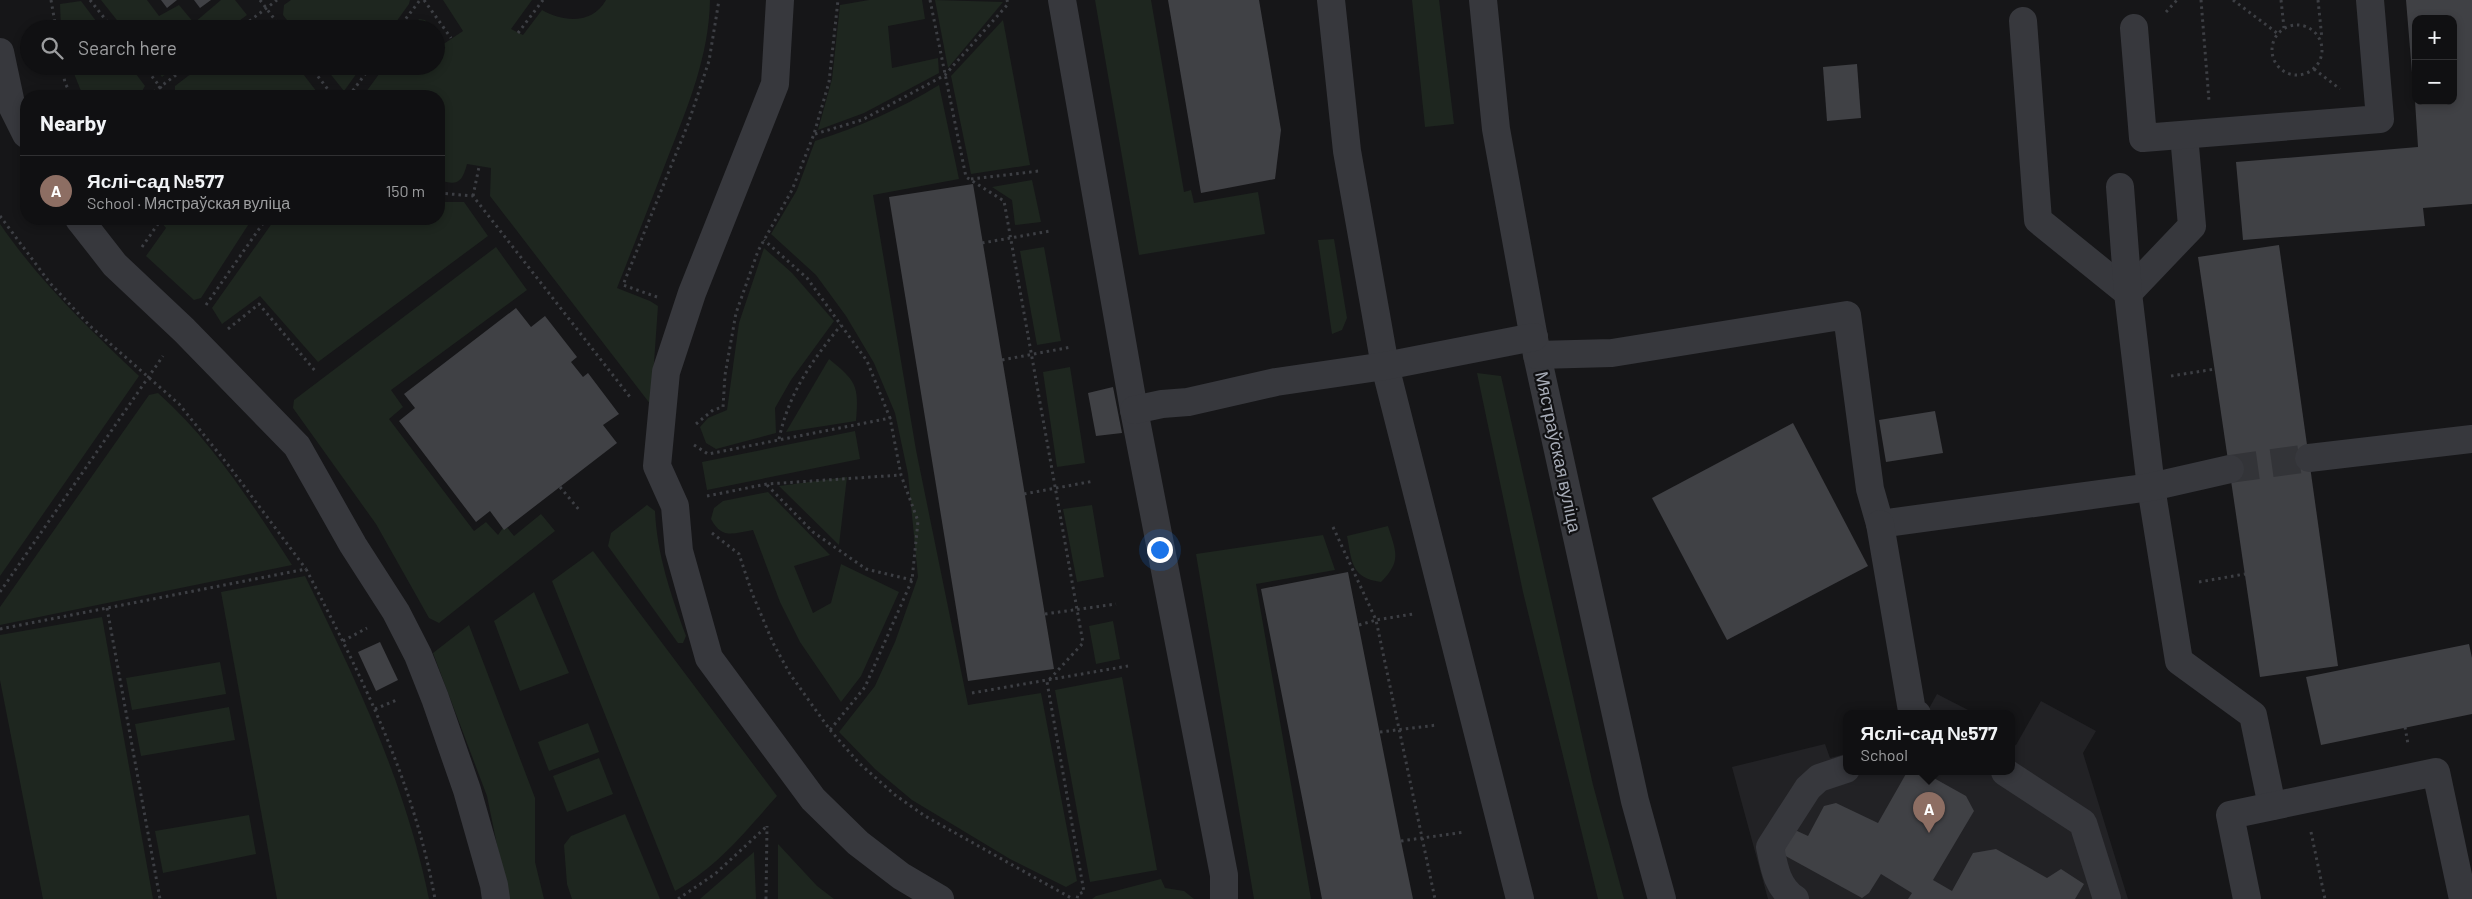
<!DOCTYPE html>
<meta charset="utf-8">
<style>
:root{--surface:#101012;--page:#1e1e20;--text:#f1f3f6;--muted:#9c9d9f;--line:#303032;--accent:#f2b134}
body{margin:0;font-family:Barlow,sans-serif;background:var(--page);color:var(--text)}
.controls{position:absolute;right:15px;top:15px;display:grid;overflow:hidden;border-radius:10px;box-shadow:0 2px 8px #0003}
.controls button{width:45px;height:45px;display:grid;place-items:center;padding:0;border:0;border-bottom:1px solid var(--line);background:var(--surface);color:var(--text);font:25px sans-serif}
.you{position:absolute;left:1159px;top:549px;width:18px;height:18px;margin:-12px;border:4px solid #fff;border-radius:50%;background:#1a73e8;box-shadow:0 0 0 8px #1a73e833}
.badge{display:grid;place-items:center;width:32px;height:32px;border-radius:50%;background:var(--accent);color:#fff;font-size:16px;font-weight:700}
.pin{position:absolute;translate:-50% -41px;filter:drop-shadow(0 1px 2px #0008)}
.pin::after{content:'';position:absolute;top:26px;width:18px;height:15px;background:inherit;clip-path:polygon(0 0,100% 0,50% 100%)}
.popup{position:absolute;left:1843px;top:710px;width:172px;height:65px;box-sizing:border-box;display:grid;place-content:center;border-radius:10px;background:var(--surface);filter:drop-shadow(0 1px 4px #0005);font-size:16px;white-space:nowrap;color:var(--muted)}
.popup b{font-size:19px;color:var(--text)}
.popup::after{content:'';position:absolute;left:50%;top:100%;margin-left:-10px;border:10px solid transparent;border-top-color:var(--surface)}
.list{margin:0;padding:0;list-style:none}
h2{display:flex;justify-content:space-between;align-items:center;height:65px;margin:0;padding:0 20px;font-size:21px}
h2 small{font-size:16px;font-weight:400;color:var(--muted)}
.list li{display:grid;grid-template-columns:32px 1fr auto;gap:15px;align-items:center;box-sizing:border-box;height:70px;padding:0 20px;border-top:1px solid var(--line)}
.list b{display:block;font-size:19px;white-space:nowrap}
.list p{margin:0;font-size:16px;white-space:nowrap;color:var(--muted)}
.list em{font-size:16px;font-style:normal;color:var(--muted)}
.icon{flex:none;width:28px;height:28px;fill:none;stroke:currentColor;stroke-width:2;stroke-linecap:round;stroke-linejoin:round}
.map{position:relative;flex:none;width:2472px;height:899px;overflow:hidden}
.search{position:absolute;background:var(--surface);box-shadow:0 2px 8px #0003;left:20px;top:20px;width:425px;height:55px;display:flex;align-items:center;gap:12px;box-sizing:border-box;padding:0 18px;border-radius:28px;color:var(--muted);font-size:19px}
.panel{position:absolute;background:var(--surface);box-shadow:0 2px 8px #0003;left:20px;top:90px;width:425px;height:135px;border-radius:20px}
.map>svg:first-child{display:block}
.built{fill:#222225}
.green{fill:#1e261f}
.building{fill:#404145}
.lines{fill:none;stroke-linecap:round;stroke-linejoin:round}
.minor-tunnel{stroke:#333438;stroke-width:28;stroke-dasharray:28 14;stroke-linecap:butt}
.path{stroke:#3d3f44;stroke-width:3;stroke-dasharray:2.5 4;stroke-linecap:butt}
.minor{stroke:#37383d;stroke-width:28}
.labels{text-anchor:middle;stroke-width:4.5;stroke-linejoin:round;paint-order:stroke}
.street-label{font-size:18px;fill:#a8adb8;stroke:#111113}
</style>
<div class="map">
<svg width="2472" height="899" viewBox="0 0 2472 899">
<rect width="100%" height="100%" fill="#161618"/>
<g class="built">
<polygon points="1937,694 1970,711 1968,714 1926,714"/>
<polygon points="2041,701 2096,731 2083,753 2128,899 1768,899 1732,767 1825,744 1830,758 1846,754 1846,772 2012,772 2012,746 2016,745"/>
</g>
<g class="green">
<polygon points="101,0 147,0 159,16 179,5 194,23 221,0 235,0 247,15 228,29 124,29"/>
<polygon points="291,0 410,0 409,4 391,29 294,29 283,15 284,5"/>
<path d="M443 0H532L511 29 523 35 542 10C563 22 592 25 606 0H710C709 56 688 106 668 157 651 201 634 245 617 288L650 301 658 306 651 405 490 196 491 168 467 164C462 183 457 186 439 180V96H363L385 66H436V37L442 45 463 31Z"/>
<polygon points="869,0 922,0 925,19 888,26 892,68 938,58 939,73 864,113 818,130 832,79 840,5"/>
<polygon points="935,0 1003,2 948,68"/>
<polygon points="1095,0 1151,0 1184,192 1191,190 1194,203 1258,192 1265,234 1139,255"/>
<polygon points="1412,0 1439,0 1454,124 1425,127"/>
<polygon points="81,1 102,29 61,29 60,4"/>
<polygon points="419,19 425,20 431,29 412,29"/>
<polygon points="1003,20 1030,165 971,174 951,76"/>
<polygon points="71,66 130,66 145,86 139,96 83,96"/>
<polygon points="154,66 177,66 162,77"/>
<polygon points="201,66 297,66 320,96 178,96 175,92 175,86"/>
<polygon points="324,66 362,66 344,91"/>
<path d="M939 85 959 179 873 195 916 450 968 705 1041 693 1077 881 1066 887 1010 859 912 800 875 769 839 732 875 686 895 642 918 577 908 474 895 413 874 363 846 316 816 275 771 234 797 190 815 141C859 127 900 109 939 85Z"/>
<polygon points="1032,180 1041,222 1015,225 1012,200 992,187"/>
<polygon points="439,202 464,202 488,236 318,362 260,296 222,324 212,308 275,219 439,219"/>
<polygon points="159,219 247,219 250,222 201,298 194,300 146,256 166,228"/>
<path d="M0 224C40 282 88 328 139 376L0 576Z"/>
<polygon points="1334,239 1347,318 1342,330 1332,334 1318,240"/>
<polygon points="496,247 527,290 391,390 403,407 389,419 474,531 486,522 498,535 505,525 514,536 541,514 555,531 439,623 429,618 376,524 293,408 294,400"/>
<polygon points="1044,247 1061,341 1037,345 1020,251"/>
<polygon points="764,248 792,273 834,321 791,380 775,408 776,433 716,449 706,443 700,427 708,418 727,410 739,323"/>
<path d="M829 359C856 381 859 385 856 421L786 432Z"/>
<polygon points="1070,367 1085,463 1057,467 1043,372"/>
<polygon points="1477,373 1501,376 1593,785 1624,899 1598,899 1523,592"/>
<path d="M158 393C212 441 253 505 292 565L0 625V607L149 395Z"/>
<polygon points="855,431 860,459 707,490 702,462"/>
<polygon points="847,477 839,545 779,486"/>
<path d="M768 492 830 555 794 566 813 613 831 603 841 564 899 592 861 676 841 702 800 642 780 602 753 530C734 533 722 540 711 519L714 508 723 501Z"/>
<path d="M647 505 655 511C657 555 671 595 686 636L683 643H678L608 546 611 533Z"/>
<polygon points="1092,505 1104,577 1077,582 1063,509"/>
<path d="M1388 526C1396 552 1402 561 1381 582 1351 578 1352 562 1347 536Z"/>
<polygon points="1323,535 1335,570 1256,584 1311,899 1254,899 1196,554"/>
<path d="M593 551 777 796C742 835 720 864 675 891L552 581Z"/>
<path d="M305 576C357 682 405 782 429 899H277L221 592Z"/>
<polygon points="534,592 569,673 520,691 494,621"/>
<polygon points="102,617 153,899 43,899 0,680 0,635"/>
<polygon points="1113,621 1120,659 1096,664 1089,626"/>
<polygon points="469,625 535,798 535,862 544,899 508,899 487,796 433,653"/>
<polygon points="220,662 226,694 132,710 126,678"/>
<polygon points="1122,677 1157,870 1090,882 1055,690"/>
<polygon points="229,707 235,740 141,756 135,724"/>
<polygon points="588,723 599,752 549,771 538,742"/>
<polygon points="599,758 613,794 567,812 553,776"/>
<polygon points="625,814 660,899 572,899 567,884 564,845 571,836"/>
<polygon points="249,815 256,854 163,873 155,831"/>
<polygon points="778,844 817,886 834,899 778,899"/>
<polygon points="754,852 756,899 700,899"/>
<polygon points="1161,879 1165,888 1184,891 1194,899 1092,899 1096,896"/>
</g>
<g class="building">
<polygon points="161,0 177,0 167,8"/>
<polygon points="194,0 211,0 200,8"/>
<polygon points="1168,0 1259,0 1281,130 1275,179 1201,193"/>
<polygon points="2406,0 2472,0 2472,204 2423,208 2425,226 2243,240 2236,162 2418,147 2415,101 2453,101 2453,19 2416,19 2414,97"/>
<polygon points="1857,64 1861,118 1827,121 1823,67"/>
<polygon points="973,184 1054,669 968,681 889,197"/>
<polygon points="2279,245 2338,666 2260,677 2198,257"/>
<polygon points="516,308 531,327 545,316 577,357 571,362 583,377 588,373 619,414 603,425 617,443 504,530 490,511 476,522 399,421 415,408 404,394"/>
<polygon points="1113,387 1122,433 1096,436 1088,393"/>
<polygon points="1935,411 1943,453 1886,462 1879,420"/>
<polygon points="1793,423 1868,566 1727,640 1652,498"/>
<polygon points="1348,572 1401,841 1413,899 1322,899 1261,589"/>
<polygon points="380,642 398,680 376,691 358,652"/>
<polygon points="2469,644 2472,658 2472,714 2321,745 2306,677"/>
<polygon points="1907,772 1923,772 1966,796 1974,811 1933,880 1952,891 1973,853 1996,849 2047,878 2061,869 2084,884 2075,899 1908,899 1912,893 1881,874 1869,893 1862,898 1782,854 1795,830 1808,836 1824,806 1836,803 1878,823"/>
</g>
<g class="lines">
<polyline class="minor-tunnel" points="2230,469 2309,458"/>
<g class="path">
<polyline points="51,0 56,29"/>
<polyline points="90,0 113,29"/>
<polyline points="260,0 282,29"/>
<polyline points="424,0 451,38"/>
<polyline points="930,0 966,177 1004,201 1083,643 1047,682 1084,892 1078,894 1077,899"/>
<polyline points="2201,0 2209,101"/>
<polyline points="2233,0 2277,33"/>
<polyline points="2281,0 2284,28"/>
<polyline points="2318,0 2322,39"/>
<polyline points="2166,12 2177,0"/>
<circle cx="2297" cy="50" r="25"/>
<polyline points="239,29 277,0"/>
<polyline points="398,29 420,0"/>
<polyline points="518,33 543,0"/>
<polyline points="62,66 65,83 72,96"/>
<polyline points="144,66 167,96"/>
<polyline points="310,66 333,96"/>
<polyline points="2314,69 2340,89"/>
<polyline points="148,96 188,66"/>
<polyline points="349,96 371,66"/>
<polyline points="815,134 862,120 945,75 1008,4 1007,0"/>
<polyline points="971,179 1039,171"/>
<polyline points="439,193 473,196 630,397"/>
<polyline points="473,196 479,167"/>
<polyline points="0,216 50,283 90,326 179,404 229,466 306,569"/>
<polyline points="982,243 1050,231"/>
<polyline points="142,247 160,221 158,219"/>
<polyline points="657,297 623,285 688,124 709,61 719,0"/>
<polyline points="206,305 266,219"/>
<polyline points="228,329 259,304 316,372"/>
<polyline points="1002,360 1071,347"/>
<polyline points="2171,376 2215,369"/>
<polyline points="696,424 713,410 723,407 725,375 736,313 758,251 792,190 814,134 829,82 838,0"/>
<path d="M779 439C789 392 812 361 841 325"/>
<polyline points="694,445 708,454 890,418 867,361 807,278 764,240"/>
<polyline points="767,485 813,532 866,569 912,580"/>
<polyline points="560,487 580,511"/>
<polyline points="1024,494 1094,481"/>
<polyline points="707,496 767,484 901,475"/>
<polyline points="1333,527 1376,620 1413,614"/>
<polyline points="712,533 739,554 752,593 773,643 790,674 830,730 865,687 912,580 918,521 901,475 890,418"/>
<polyline points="2199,582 2245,574"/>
<polyline points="0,592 163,356"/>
<polyline points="107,608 160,899"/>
<polyline points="1045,614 1116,604"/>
<polyline points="1359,625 1376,620 1435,899"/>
<path d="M0 629 306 569C361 675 414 781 435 899"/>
<polyline points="343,641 367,628"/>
<polyline points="972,693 1128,666"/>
<polyline points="375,709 399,699"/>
<polyline points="2405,727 2408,744"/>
<polyline points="830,730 859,763 895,795 925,816 1073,899"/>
<polyline points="1380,732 1437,725"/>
<polyline points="2311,832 2325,899"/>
<polyline points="1401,841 1465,832"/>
<polyline points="678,899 715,874 767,826"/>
<polyline points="766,899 767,826"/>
</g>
<g class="minor">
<polyline points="780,0 775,84 692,293 666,372 657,466 675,506 679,551 709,658 813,799 858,843 901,876 940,899"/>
<polyline points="1062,0 1134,410 1224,875 1224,899"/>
<polyline points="1331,0 1347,151 1385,366 1520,899"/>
<polyline points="1483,0 1496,129 1537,355 1635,801 1662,899"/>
<polyline points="2023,21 2038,220 2128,293 2192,226 2184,135"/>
<polyline points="2134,28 2143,138 2380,119 2370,0"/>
<polyline points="0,52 11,104 26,134"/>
<polyline points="2120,187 2128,293 2151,487 2179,661 2253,715 2272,806"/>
<polyline points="79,219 115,265 184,330 297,446 353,545 396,612 418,655 435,698 467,790 494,885 496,899"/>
<polyline points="1537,355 1612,353 1847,315 1870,489 1880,524 2151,487 2230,469"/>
<polyline points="1134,410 1162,404 1188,402 1276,382 1385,366 1534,337"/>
<polyline points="2309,458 2472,439"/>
<polyline points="1880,524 1912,711 1917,714"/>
<polyline points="2005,772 2083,823 2107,899"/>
<path d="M1795 899C1777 887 1774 867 1770 847L1808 788 1819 778 1846 769"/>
<polyline points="2247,899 2230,815 2436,772 2463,899"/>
</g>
</g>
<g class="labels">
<g class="street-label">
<text transform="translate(1558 452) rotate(78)" y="6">Мястраўская вуліца</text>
</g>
</g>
</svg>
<div class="controls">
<button>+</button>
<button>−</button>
</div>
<div class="you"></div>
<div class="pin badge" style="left:1929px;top:833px;background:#8d6e63">A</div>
<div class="popup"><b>Яслі-сад №577</b>School</div>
<div class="search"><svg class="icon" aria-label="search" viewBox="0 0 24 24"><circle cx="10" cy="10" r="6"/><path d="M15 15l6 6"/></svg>Search here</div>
<section class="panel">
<h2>Nearby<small></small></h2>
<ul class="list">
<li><span class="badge" style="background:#8d6e63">A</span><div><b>Яслі-сад №577</b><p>School · Мястраўская вуліца</p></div><em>150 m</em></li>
</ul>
</section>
</div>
